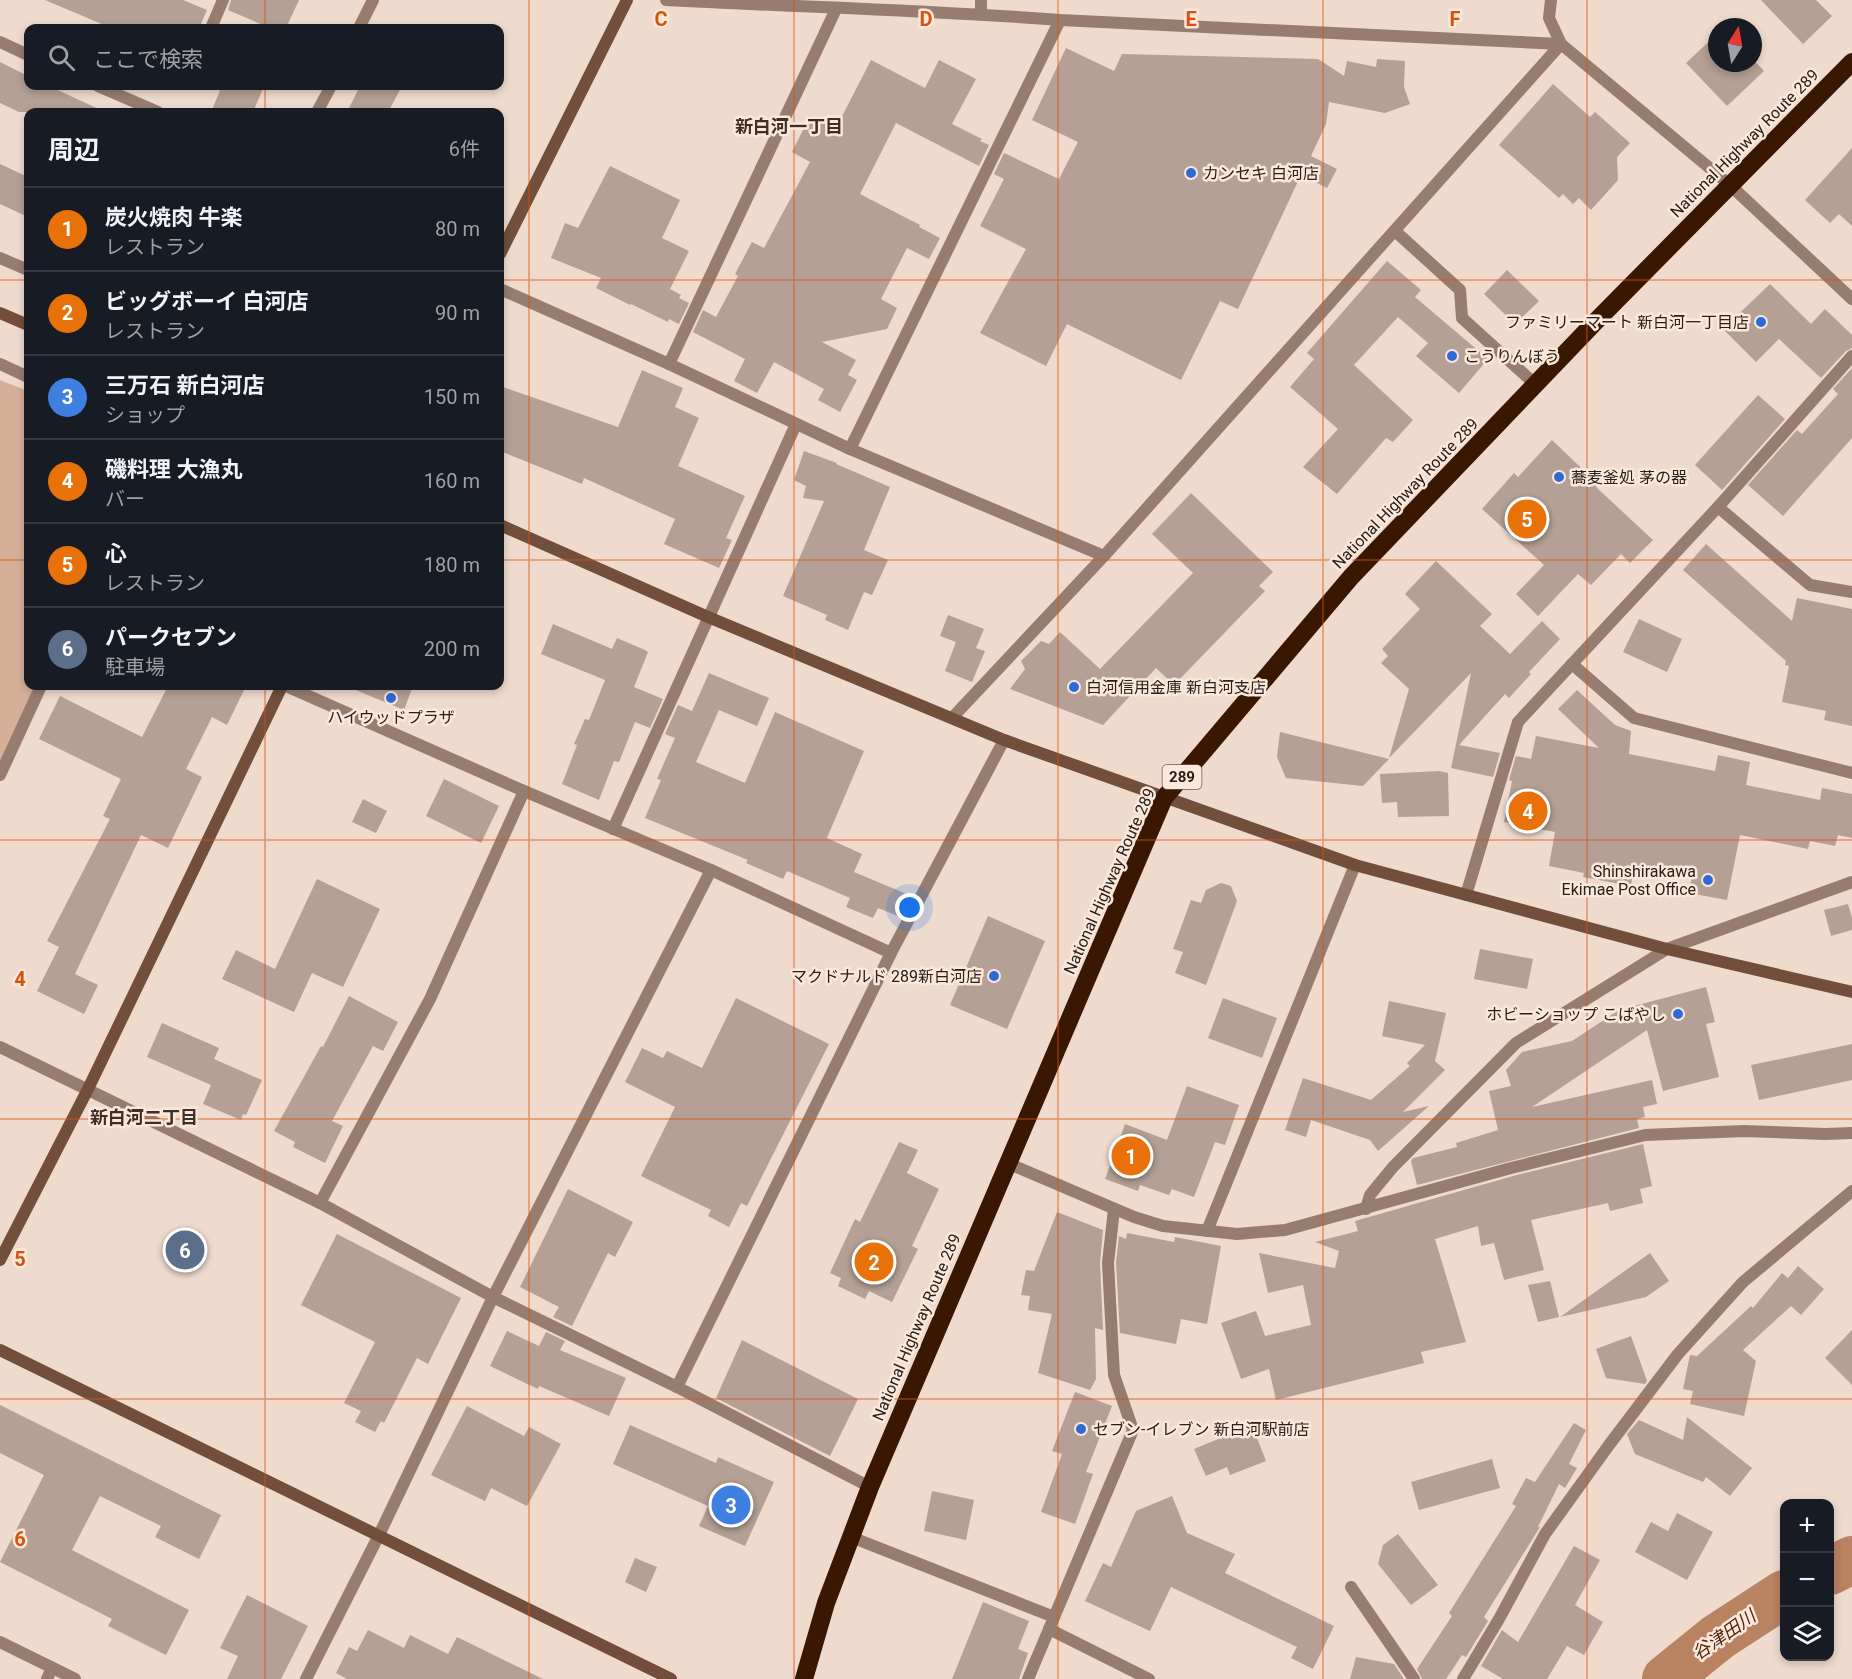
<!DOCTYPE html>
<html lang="ja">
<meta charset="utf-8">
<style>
:root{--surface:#171b24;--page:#242831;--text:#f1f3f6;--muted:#9ea1a6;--line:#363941;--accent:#2563eb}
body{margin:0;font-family:Roboto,"Noto Sans JP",sans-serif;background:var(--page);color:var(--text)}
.controls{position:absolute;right:18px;bottom:18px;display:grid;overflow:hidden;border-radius:12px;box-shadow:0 3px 9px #0003}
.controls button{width:54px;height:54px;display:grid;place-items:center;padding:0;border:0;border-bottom:2px solid var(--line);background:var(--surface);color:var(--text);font:30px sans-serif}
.compass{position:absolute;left:1708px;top:18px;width:54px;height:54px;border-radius:50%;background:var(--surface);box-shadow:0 3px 9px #0003;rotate:11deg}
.you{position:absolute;left:910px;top:908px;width:21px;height:21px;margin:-15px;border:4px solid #fff;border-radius:50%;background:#1a73e8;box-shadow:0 0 0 9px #1a73e833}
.badge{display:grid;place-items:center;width:39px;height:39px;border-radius:50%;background:var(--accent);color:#fff;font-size:20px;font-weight:700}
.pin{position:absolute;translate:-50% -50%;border:3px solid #fff;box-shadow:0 2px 6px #0006}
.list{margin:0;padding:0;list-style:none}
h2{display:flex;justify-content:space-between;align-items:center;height:78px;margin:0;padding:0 24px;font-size:26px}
h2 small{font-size:20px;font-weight:400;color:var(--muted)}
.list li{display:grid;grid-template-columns:39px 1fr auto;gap:18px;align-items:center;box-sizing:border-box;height:84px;padding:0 24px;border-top:2px solid var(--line)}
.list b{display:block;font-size:22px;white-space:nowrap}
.list p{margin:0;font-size:20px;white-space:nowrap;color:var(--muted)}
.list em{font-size:20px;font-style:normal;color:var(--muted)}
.icon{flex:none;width:33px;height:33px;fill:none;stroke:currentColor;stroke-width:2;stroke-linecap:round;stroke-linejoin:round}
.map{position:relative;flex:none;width:1852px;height:1679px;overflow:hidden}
.search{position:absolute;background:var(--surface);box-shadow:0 3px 9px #0003;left:24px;top:24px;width:480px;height:66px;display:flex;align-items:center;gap:15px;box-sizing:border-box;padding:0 21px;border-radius:12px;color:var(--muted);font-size:22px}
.panel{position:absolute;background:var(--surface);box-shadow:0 3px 9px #0003;left:24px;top:108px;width:480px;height:582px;border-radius:12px}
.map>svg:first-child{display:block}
.green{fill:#d6af98}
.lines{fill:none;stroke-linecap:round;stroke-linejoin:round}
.river{stroke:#b98261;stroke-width:48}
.building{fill:#b4a094}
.street{stroke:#967d6f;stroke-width:12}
.secondary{stroke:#714f3b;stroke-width:12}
.highway{stroke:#3a1700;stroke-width:18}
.grid{fill:none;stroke:#d5530e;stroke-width:1.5;stroke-opacity:0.55}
.poi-dot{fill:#2f69d7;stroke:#fce7db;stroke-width:2}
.labels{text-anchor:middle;stroke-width:5;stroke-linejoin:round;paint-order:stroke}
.shield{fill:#fce7db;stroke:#675c55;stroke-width:1.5}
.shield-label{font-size:15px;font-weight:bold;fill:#27201b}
.street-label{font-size:16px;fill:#27201b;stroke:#fce7db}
.poi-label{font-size:16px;fill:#27201b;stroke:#fce7db;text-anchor:start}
.neighbourhood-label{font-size:18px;font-weight:bold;fill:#3f2f26;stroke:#fce7db}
.water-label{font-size:18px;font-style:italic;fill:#4d270e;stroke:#fce7db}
.grid-label{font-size:20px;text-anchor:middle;font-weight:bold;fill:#d5530e;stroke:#fce7db;stroke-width:5;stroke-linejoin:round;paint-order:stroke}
</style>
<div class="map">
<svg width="1852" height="1679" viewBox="0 0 1852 1679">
<rect width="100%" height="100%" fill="#efdace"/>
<polygon class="green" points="0,380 28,391 28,686 37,686 0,765"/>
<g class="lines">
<g class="river">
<polyline points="1830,1571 1852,1560"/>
<polyline points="1666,1679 1718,1637 1784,1594"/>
</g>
</g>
<g class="building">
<polygon points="45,0 183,0 207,10 199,28 111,28"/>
<polygon points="231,0 299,0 286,28 270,28 228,10"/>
<polygon points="1761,0 1816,0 1832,16 1803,44"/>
<polygon points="1717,34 1717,63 1753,63 1753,59 1764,71 1727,106 1686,63"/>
<polygon points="1066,48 1114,71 1122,54 1318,59 1344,76 1347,61 1376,67 1377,59 1405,61 1404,87 1410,104 1385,113 1329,102 1326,124 1311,156 1337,169 1327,188 1301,175 1238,309 1220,301 1181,380 1067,324 1046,366 980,333 1026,249 980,226 1004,179 994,174 1004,153 1059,179 1078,142 1032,120"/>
<polygon points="871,60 925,88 939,60 976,79 952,124 982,139 980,141 989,145 979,166 896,123 860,194 920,225 919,227 940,238 929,259 907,248 881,299 897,308 887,329 822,342 856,360 848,375 857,380 840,412 818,400 824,389 774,362 757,393 734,381 745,359 693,332 703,310 716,317 738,276 735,274 752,242 764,248 810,162 792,152 810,116 835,130"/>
<polygon points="0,62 28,76 28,86 49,86 105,112 19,112 0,103"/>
<polygon points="1553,84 1590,117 1595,112 1630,143 1617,157 1618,180 1591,210 1579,198 1573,204 1563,194 1559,198 1499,145"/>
<polygon points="222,86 264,86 253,112 211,112"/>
<polygon points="360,86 402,86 388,112 347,112"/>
<polygon points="1852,148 1852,226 1839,214 1830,223 1805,200"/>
<polygon points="0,164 28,177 28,217 0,204"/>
<polygon points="610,166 680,200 662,238 689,251 670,289 681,295 679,298 689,303 679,324 669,319 668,322 631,304 630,305 596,288 601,278 551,258 565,223 578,228"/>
<polygon points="1387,261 1421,290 1415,297 1488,359 1459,393 1416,356 1428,343 1398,317 1354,365 1413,420 1393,442 1386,438 1337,494 1303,467 1338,429 1290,387 1314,359 1307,353"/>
<polygon points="1507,270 1539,301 1515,324 1484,294"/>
<polygon points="1770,284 1811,324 1825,309 1852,335 1852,348 1846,351 1821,378 1779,339 1756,362 1723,329"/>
<polygon points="1852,368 1852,438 1783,516 1748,485 1797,430 1802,434 1838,394 1833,389"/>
<polygon points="642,370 683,388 675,407 699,418 678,466 745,496 726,538 732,540 719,568 664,544 675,519 584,478 582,484 500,451 500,386 618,427"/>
<polygon points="1758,395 1785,419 1722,490 1695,465"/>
<polygon points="1552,440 1598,484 1596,487 1653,540 1630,563 1621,554 1591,585 1578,574 1538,616 1516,594 1544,565 1482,509 1514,473 1518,477"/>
<polygon points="804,451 837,463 836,464 890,487 864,550 888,560 872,595 864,592 848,630 825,620 827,615 783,596 824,501 803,498 806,486 794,480"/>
<polygon points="1191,493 1273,572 1259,586 1265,591 1174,685 1156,668 1103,725 1010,689 1025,669 1021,661 1041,641 1049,644 1060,632 1100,669 1193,573 1152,534"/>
<polygon points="1706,544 1792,621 1797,598 1852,609 1852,726 1824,720 1826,711 1782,702 1789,666 1785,665 1786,661 1683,570"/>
<polygon points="1436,561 1492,614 1480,626 1510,654 1542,621 1560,639 1529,672 1531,674 1509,698 1505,694 1459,745 1500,753 1493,777 1451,768 1471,673 1389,758 1409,689 1381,663 1388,656 1382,649 1420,609 1405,594"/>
<polygon points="948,615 984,629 976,648 985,651 972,682 945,671 956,642 940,636"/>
<polygon points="1639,619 1682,639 1667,672 1623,652"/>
<polygon points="553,624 612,649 617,638 645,650 648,652 634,687 663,699 650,728 635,722 619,762 614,761 599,800 562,784 577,745 574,744 585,719 589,720 605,680 541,654"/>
<polygon points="709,673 769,698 757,726 719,710 696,762 745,783 775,712 864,751 827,838 862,854 854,872 909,895 900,917 878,908 873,918 846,907 850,898 787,871 783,879 746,863 748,860 645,818 661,780 657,779 675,738 665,734 678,705 692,711"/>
<polygon points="168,686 246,686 227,725 212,717 186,769 202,777 168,848 141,835 75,974 98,985 84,1014 37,991 59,947 47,941 110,819 103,816 121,779 39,739 60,696 142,737"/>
<polygon points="346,686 413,686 404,710"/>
<polygon points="1577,690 1615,725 1631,731 1629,754 1715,771 1718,755 1750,762 1746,785 1820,800 1822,788 1852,794 1852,838 1838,835 1835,846 1810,841 1808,849 1740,835 1727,900 1689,893 1692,876 1634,866 1631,886 1583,877 1584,873 1549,866 1555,832 1504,822 1512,781 1509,780 1516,756 1531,759 1536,736 1599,748 1558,709"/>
<polygon points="1280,732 1389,759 1363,786 1286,778 1277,757"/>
<polygon points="1439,771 1448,773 1449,816 1398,817 1397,802 1382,803 1380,774"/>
<polygon points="444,779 499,806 481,843 426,816"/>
<polygon points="363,799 387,811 376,833 352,822"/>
<polygon points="317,879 380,909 343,987 312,973 294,1012 222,979 236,950 275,969"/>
<polygon points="1221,883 1231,886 1237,901 1206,985 1175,973 1183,952 1173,949 1191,900 1201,903 1206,890"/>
<polygon points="1848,904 1852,918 1852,930 1831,936 1824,910"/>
<polygon points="988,916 1045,941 1007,1029 950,1005"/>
<polygon points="1480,949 1533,959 1527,989 1474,979"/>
<polygon points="1706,987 1715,1022 1706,1024 1719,1077 1663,1091 1647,1030 1532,1107 1652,1080 1657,1104 1643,1107 1645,1117 1637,1119 1639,1128 1417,1185 1411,1161 1413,1158 1457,1147 1456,1143 1498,1130 1489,1091 1511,1086 1506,1070 1522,1052 1572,1041 1619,1010"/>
<polygon points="349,996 398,1022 383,1051 373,1046 332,1121 343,1126 325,1163 293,1147 295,1142 274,1131 321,1046 323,1047"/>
<polygon points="736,998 829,1044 747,1206 741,1203 729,1227 708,1216 711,1210 641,1176 675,1107 625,1082 642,1048 663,1058 667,1051 702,1068"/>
<polygon points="1223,998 1277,1018 1262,1058 1208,1038"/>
<polygon points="1389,1001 1446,1013 1435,1061 1445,1070 1403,1112 1429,1106 1378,1151 1370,1140 1311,1120 1306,1137 1285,1130 1303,1078 1371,1100 1410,1066 1407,1063 1425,1045 1382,1036"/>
<polygon points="162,1023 219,1048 214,1059 262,1080 246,1115 243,1114 241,1120 203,1104 211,1085 147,1057"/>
<polygon points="1852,1044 1852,1080 1759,1100 1751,1065"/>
<polygon points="1187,1086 1239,1105 1225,1145 1215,1142 1194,1197 1172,1189 1169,1195 1140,1185 1138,1191 1105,1179 1125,1124 1167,1140"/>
<polygon points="899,1142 918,1150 907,1173 939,1189 912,1246 918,1249 892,1302 869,1291 865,1299 838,1286 841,1278 830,1273 855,1219 860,1222"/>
<polygon points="1643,1144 1652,1186 1640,1189 1643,1203 1610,1211 1608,1203 1531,1220 1544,1270 1504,1280 1494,1243 1481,1246 1478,1226 1435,1239 1466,1342 1421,1352 1424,1363 1276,1400 1269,1369 1241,1379 1221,1323 1256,1311 1265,1336 1311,1325 1303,1285 1268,1293 1259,1253 1335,1268 1339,1251 1315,1242 1358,1231 1355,1221 1513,1176"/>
<polygon points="568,1189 633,1222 615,1257 608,1253 572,1326 553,1317 559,1307 520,1287"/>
<polygon points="1057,1212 1103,1230 1100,1263 1103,1330 1095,1328 1096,1379 1090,1390 1038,1373 1052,1314 1028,1310 1030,1296 1021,1295 1026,1270 1034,1271"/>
<polygon points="1127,1233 1174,1242 1175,1237 1221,1246 1207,1324 1181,1319 1176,1344 1120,1333 1116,1263 1119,1236 1126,1239"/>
<polygon points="337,1234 461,1298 428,1364 417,1358 384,1423 381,1421 375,1432 355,1422 361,1411 344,1403 375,1342 301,1305"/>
<polygon points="1650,1253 1669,1281 1646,1297 1560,1317"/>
<polygon points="1798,1266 1824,1289 1801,1315 1791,1306 1743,1350 1756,1361 1744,1416 1690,1404 1693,1391 1683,1389 1690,1355 1697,1356 1751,1306 1753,1308 1782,1273 1788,1278"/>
<polygon points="1550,1281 1559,1317 1538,1322 1528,1285"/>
<polygon points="1852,1330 1852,1385 1825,1358"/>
<polygon points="507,1331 539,1346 546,1332 565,1341 560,1350 626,1378 609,1416 539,1386 538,1389 490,1366"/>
<polygon points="1631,1336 1647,1381 1645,1384 1606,1378 1596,1349"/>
<polygon points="742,1340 858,1399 830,1456 716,1398"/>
<polygon points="1075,1392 1112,1406 1086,1472 1093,1474 1075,1524 1041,1512 1062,1454 1052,1451"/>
<polygon points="0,1405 221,1515 199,1559 155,1537 161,1526 100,1496 72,1550 189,1610 166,1655 108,1626 112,1619 0,1562 44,1475 0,1453"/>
<polygon points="467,1406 524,1436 529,1427 561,1444 527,1506 491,1488 485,1501 431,1475"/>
<polygon points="1687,1417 1752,1468 1730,1496 1706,1477 1703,1482 1635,1454 1627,1434 1639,1420 1683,1440"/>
<polygon points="1574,1423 1586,1430 1569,1464 1577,1468 1565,1488 1559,1484 1538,1527 1540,1527 1484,1617 1488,1621 1466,1657 1462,1655 1446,1679 1422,1679 1417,1669 1452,1616 1449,1613 1516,1506 1512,1504 1526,1478 1535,1482"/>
<polygon points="630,1425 716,1463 718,1457 774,1482 745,1546 699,1526 708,1506 613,1464"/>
<polygon points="1252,1425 1266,1461 1230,1475 1227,1467 1206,1476 1194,1449"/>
<polygon points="1492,1459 1500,1488 1419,1510 1411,1482"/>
<polygon points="932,1491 974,1500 966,1540 924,1531"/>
<polygon points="1172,1496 1187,1533 1235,1554 1225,1573 1334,1626 1313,1669 1291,1658 1297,1647 1171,1587 1150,1631 1085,1601 1103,1563 1111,1567 1136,1511"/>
<polygon points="1677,1513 1713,1532 1687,1580 1635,1552 1651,1522 1668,1531"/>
<polygon points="1398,1534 1438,1585 1411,1605 1378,1564 1383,1545"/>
<polygon points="1574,1546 1600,1560 1575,1605 1603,1622 1584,1655 1567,1646 1547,1679 1503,1679 1481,1666 1502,1630 1518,1642"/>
<polygon points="635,1558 657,1567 646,1592 625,1582"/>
<polygon points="247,1595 308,1626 281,1679 227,1679 238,1656 220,1648"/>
<polygon points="983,1602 1029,1621 1018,1649 1028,1653 1019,1679 952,1679"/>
<polygon points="368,1630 404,1648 410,1635 448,1654 457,1637 543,1679 347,1679 336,1673 349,1647 357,1651"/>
<polygon points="1356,1657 1394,1664 1404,1679 1350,1679"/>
</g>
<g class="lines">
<g class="street">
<path d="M666 0C798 7 929 10 1060 20L1561 44"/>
<polyline points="1551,0 1549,18 1561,44 1730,185 1852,299"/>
<polyline points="981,14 981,0"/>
<polyline points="211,28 223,0"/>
<polyline points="359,28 373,0"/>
<polyline points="0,42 28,55"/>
<polyline points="98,86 158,112"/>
<polyline points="317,112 331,86"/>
<polyline points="1395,231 1460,290 1462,318 1536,385"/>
<polyline points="0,258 28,270"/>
<polyline points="500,289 669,364 850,449 1104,556"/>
<polyline points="0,364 28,377"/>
<polyline points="669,364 836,9"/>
<polyline points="850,449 1060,20"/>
<polyline points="1718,507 1810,585 1852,592"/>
<polyline points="1572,664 1634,718 1852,773"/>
<polyline points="286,686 524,791 711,870 891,953"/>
<polyline points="952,718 1104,556 1561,44"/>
<polyline points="0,775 41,686"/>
<polyline points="613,829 796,424"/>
<polyline points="1466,895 1518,722 1718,507 1852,356"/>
<polyline points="0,1047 320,1203 493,1297 677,1387 870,1487"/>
<polyline points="1007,1163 1134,1217 1163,1226 1237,1234 1285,1230 1511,1168 1645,1135 1744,1131 1825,1134 1852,1133"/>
<polyline points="320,1203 430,999 524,791"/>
<polyline points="1366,1209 1370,1195 1393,1167 1516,1043 1667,949 1852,882"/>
<polyline points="1207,1231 1355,865"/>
<polyline points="677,1387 891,953 1004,740"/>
<polyline points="851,1537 1054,1617"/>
<polyline points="1351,1587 1414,1679"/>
<polyline points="1049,1629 1149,1679"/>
<polyline points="0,1642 75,1679"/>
<polyline points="47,1679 52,1668"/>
<polyline points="306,1679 379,1535 493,1297 711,870"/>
<polyline points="1028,1679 1133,1430 1114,1375 1108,1263 1114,1209"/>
<polyline points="1463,1679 1499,1619 1545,1534 1609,1445 1678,1354 1743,1282 1852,1191"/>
</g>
<g class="secondary">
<polyline points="500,254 627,0"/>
<polyline points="0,313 28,325"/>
<polyline points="500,525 708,617 1004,740 1355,865 1667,949 1852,992"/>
<polyline points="0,1260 88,1089 282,686"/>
<polyline points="0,1350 671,1679"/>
</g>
<polyline class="highway" points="804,1679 826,1603 870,1487 1164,798 1351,577 1598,319 1852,62"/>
</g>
<path class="grid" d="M265 0V28M529 0V1679M794 0V1679M1058 0V1679M1323 0V1679M1587 0V1679M265 86V112M0 280H28M500 280H1852M0 560H28M500 560H1852M265 686V1679M0 840H1852M0 1119H1852M0 1399H1852"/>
<g class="poi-dot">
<circle cx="1191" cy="173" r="6"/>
<circle cx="1761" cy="322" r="6"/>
<circle cx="1452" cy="356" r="6"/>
<circle cx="1559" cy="477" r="6"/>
<circle cx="1074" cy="687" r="6"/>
<circle cx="391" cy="698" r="6"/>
<circle cx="1708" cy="880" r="6"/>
<circle cx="994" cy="976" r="6"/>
<circle cx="1678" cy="1014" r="6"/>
<circle cx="1081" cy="1429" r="6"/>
</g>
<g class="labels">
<rect class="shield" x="1162.5" y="765" width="39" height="24" rx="4.5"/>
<g class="shield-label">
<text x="1182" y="782">289</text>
</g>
<g class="street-label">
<text transform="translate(1744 143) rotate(-45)" y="6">National Highway Route 289</text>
<text transform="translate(1405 493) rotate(-46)" y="6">National Highway Route 289</text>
<text transform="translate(1109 881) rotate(-66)" y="6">National Highway Route 289</text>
<text transform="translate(916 1327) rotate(-67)" y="6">National Highway Route 289</text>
</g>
<g class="poi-label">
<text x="1203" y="179">カンセキ 白河店</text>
<text x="1749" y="328" text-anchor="end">ファミリーマート 新白河一丁目店</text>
<text x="1464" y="362">こうりんぼう</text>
<text x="1571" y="483">蕎麦釜処 茅の器</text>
<text x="1086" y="693">白河信用金庫 新白河支店</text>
<text x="391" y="723" text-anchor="middle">ハイウッドプラザ</text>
<text x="1696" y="877" text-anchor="end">Shinshirakawa<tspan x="1696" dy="18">Ekimae Post Office</tspan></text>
<text x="982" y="982" text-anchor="end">マクドナルド 289新白河店</text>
<text x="1666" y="1020" text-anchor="end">ホビーショップ こばやし</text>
<text x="1093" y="1435">セブン‐イレブン 新白河駅前店</text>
</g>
<g class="neighbourhood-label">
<text x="789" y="133">新白河一丁目</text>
<text x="144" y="1124">新白河二丁目</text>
</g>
<g class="water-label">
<text transform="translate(1724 1635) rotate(-35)" y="6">谷津田川</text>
</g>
</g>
<g class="grid-label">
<text x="661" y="26">C</text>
<text x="926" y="26">D</text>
<text x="1191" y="26">E</text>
<text x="1455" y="26">F</text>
<text x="20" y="986">4</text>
<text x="20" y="1266">5</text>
<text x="20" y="1546">6</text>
</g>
</svg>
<div class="controls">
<button>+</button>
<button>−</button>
<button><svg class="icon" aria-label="layers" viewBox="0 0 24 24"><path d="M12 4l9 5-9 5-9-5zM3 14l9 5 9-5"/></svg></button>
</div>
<svg class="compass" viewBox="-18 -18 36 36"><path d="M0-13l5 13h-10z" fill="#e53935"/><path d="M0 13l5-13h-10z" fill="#9ea1a6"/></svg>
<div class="you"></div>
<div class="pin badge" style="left:1131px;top:1156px;background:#e8710a">1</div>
<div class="pin badge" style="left:874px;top:1262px;background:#e8710a">2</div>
<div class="pin badge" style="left:731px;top:1505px;background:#3f7fe0">3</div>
<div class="pin badge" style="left:1528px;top:811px;background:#e8710a">4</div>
<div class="pin badge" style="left:1527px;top:519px;background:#e8710a">5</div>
<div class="pin badge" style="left:185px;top:1250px;background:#5c6f8a">6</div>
<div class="search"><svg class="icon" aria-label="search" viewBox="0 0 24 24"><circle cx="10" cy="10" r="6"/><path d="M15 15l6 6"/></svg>ここで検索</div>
<section class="panel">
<h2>周辺<small>6件</small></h2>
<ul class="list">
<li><span class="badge" style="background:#e8710a">1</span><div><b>炭火焼肉 牛楽</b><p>レストラン</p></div><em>80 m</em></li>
<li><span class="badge" style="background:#e8710a">2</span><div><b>ビッグボーイ 白河店</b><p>レストラン</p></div><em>90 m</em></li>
<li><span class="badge" style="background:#3f7fe0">3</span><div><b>三万石 新白河店</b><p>ショップ</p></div><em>150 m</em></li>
<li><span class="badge" style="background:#e8710a">4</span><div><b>磯料理 大漁丸</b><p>バー</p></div><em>160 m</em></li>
<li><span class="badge" style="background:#e8710a">5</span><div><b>心</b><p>レストラン</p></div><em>180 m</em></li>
<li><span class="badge" style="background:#5c6f8a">6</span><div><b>パークセブン</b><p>駐車場</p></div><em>200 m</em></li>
</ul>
</section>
</div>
